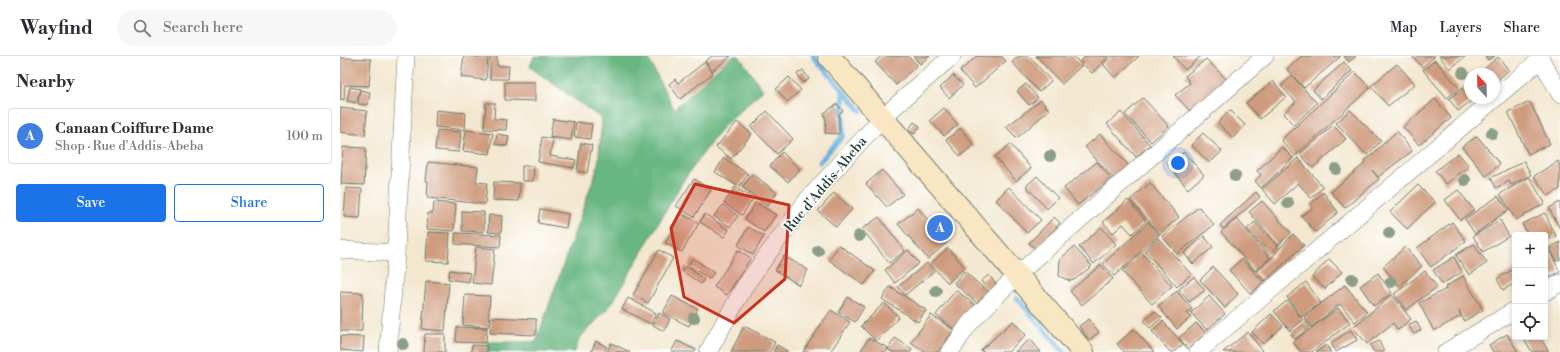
<!DOCTYPE html>
<meta charset="utf-8">
<style>
:root{--surface:#fff;--page:#f7f7f7;--text:#2b2b33;--muted:#7c7c81;--line:#e1e1e2;--accent:#1a73e8}
body{margin:0;font-family:"Libre Bodoni",serif;background:var(--page);color:var(--text)}
.controls{position:absolute;right:12px;bottom:12px;display:grid;overflow:hidden;border-radius:4px;box-shadow:0 2px 6px #0003}
.controls button{width:36px;height:36px;display:grid;place-items:center;padding:0;border:0;border-bottom:1px solid var(--line);background:var(--surface);color:var(--text);font:20px sans-serif}
.compass{position:absolute;left:1124px;top:12px;width:36px;height:36px;border-radius:50%;background:var(--surface);box-shadow:0 2px 6px #0003;rotate:338deg}
.you{position:absolute;left:838px;top:107px;width:14px;height:14px;margin:-10px;border:3px solid #fff;border-radius:50%;background:#1a73e8;box-shadow:0 0 0 6px #1a73e833}
.badge{display:grid;place-items:center;width:26px;height:26px;border-radius:50%;background:var(--accent);color:#fff;font-size:13px;font-weight:700}
.pin{position:absolute;translate:-50% -50%;border:2px solid #fff;box-shadow:0 1px 4px #0006}
.list{margin:0;padding:0;list-style:none}
h2{display:flex;justify-content:space-between;align-items:center;height:52px;margin:0;padding:0 16px;font-size:17px}
h2 small{font-size:13px;font-weight:400;color:var(--muted)}
.list li{display:grid;grid-template-columns:26px 1fr auto;gap:12px;align-items:center;box-sizing:border-box;height:56px;margin:0 8px 8px;padding:0 8px;border:1px solid var(--line);border-radius:4px}
.list b{display:block;font-size:15px;white-space:nowrap}
.list p{margin:0;font-size:13px;white-space:nowrap;color:var(--muted)}
.list em{font-size:13px;font-style:normal;color:var(--muted)}
.actions{display:flex;gap:8px;padding:12px 16px}
.actions a{flex:1;padding:9px 0;border:1px solid var(--accent);border-radius:4px;text-align:center;font-size:14px;color:var(--accent)}
.actions .main{background:var(--accent);color:#fff}
.icon{flex:none;width:22px;height:22px;fill:none;stroke:currentColor;stroke-width:2;stroke-linecap:round;stroke-linejoin:round}
.map{position:relative;flex:none;width:1220px;height:296px;overflow:hidden}
header{display:flex;align-items:center;gap:24px;box-sizing:border-box;height:56px;padding:0 20px;background:var(--surface);border-bottom:1px solid var(--line)}
header strong{font-size:19px}
nav{display:flex;gap:22px;margin-inline-start:auto;font-size:14px}
.search{width:280px;height:36px;background:var(--page);display:flex;align-items:center;gap:10px;box-sizing:border-box;padding:0 14px;border-radius:22px;color:var(--muted);font-size:15px}
main{display:flex}
aside{flex:1;background:var(--surface)}
.map>svg:first-child{display:block}
.forest{fill:#68b680;stroke:#447a5a}
.lines{fill:none;stroke-linecap:round;stroke-linejoin:round}
.stream{stroke:#66b1de;stroke-width:5}
.building{fill:#cf9b7e}
.street-casing{stroke:#69786a;stroke-width:18}
.secondary-casing{stroke:#69786a;stroke-width:24}
.street{stroke:#fff;stroke-width:17}
.secondary{stroke:#f9e7c3;stroke-width:22}
.tree{fill:#8c9e88}
.marked{fill:#c8321e;fill-opacity:0.2;stroke:#c8321e;stroke-width:3;stroke-linejoin:round}
.labels{text-anchor:middle;stroke-width:3;stroke-linejoin:round;paint-order:stroke}
.street-label{font-size:14px;fill:#1f3d34;stroke:#fff}
</style>
<header>
<strong>Wayfind</strong>
<div class="search"><svg class="icon" aria-label="search" viewBox="0 0 24 24"><circle cx="10" cy="10" r="6"/><path d="M15 15l6 6"/></svg>Search here</div>
<nav><a>Map</a><a>Layers</a><a>Share</a></nav>
</header>
<main>
<aside>
<h2>Nearby<small></small></h2>
<ul class="list">
<li><span class="badge" style="background:#3f7fe0">A</span><div><b>Canaan Coiffure Dame</b><p>Shop · Rue d'Addis-Abeba</p></div><em>100 m</em></li>
</ul>
<div class="actions"><a class="main">Save</a><a>Share</a></div>
</aside>
<div class="map">
<svg width="1220" height="296" viewBox="0 0 1220 296">
<rect width="100%" height="100%" fill="#fff"/>
<filter id="ink" filterUnits="userSpaceOnUse"><feTurbulence type="fractalNoise" baseFrequency=".025" numOctaves="2"/><feDisplacementMap in="SourceGraphic" scale="8" xChannelSelector="R" yChannelSelector="G"/><feConvolveMatrix kernelMatrix="1 2 1 2 8 2 1 2 1" color-interpolation-filters="sRGB"/></filter>
<filter id="wash" filterUnits="userSpaceOnUse"><feTurbulence type="fractalNoise" baseFrequency=".012" numOctaves="4" result="noise"/><feDisplacementMap in="SourceGraphic" scale="16" xChannelSelector="R" yChannelSelector="G"/><feGaussianBlur stdDeviation="0.9" result="paint"/><feColorMatrix in="noise" values="0 0 0 0 0 0 0 0 0 0 0 0 0 0 0 0 0 1.4 0 .05"/><feComposite in="paint" operator="in"/></filter>
<g filter="url(#wash)">
<rect width="100%" height="100%" fill="#f3e7cf"/>
<polygon class="forest" points="194,0 307,0 334,53 392,0 399,0 423,34 383,70 343,125 271,249 239,283 235,296 148,296 148,286 196,286 258,110 262,63 190,11"/>
<g class="lines">
<g class="stream">
<polyline points="473,0 521,55"/>
<polyline points="479,106 503,80 503,35"/>
<polyline points="677,242 724,296"/>
</g>
</g>
<g id="blocks">
<g class="building">
<polygon points="124,0 148,2 146,24 121,21"/>
<polygon points="150,0 157,0 157,10 169,10 168,23 150,23"/>
<polygon points="372,0 391,0 372,15 365,5"/>
<polygon points="541,0 568,0 577,9 556,29 535,6"/>
<polygon points="573,0 590,0 580,8"/>
<polygon points="637,0 661,0 666,5 635,32 620,15"/>
<polygon points="679,0 689,0 711,25 699,36 672,6"/>
<polygon points="696,0 733,0 742,9 722,28"/>
<polygon points="746,0 769,0 752,17 740,5"/>
<polygon points="772,0 799,0 775,22 763,8"/>
<polygon points="833,0 861,0 845,14"/>
<polygon points="962,0 1000,0 1000,1 964,32 947,13"/>
<polygon points="1004,0 1016,0 1009,6"/>
<polygon points="1072,0 1095,0 1082,11"/>
<polygon points="1099,0 1126,0 1110,13"/>
<polygon points="1145,0 1155,0 1148,4"/>
<polygon points="1158,1 1169,14 1154,27 1154,18 1138,18"/>
<polygon points="0,2 31,3 29,30 5,29 4,44 0,43"/>
<polygon points="866,3 888,25 851,56 835,39 850,27 845,20"/>
<polygon points="1095,4 1119,32 1107,42 1083,14"/>
<polygon points="365,6 373,17 340,43 329,28 335,23 338,27"/>
<polygon points="1004,6 1012,15 981,43 973,34"/>
<polygon points="1057,8 1075,28 1048,50 1031,30"/>
<polygon points="463,14 469,23 463,27 457,18"/>
<polygon points="1015,16 1030,32 955,100 941,84"/>
<polygon points="613,19 623,29 609,42 600,32"/>
<polygon points="952,20 977,47 954,69 943,58 956,46 941,30"/>
<polygon points="449,21 461,34 447,46 436,33"/>
<polygon points="933,25 946,41 920,63 906,47"/>
<polygon points="1130,25 1130,35 1125,29"/>
<polygon points="165,26 195,26 195,45 165,44"/>
<polygon points="686,28 698,42 689,49 677,35"/>
<polygon points="10,31 20,33 16,47 7,45"/>
<polygon points="1122,32 1132,44 1118,55 1109,43"/>
<polygon points="20,34 30,36 28,49 18,48"/>
<polygon points="803,42 829,70 811,86 785,58"/>
<polygon points="1095,43 1111,62 1079,89 1063,71"/>
<polygon points="701,44 709,54 677,82 666,71"/>
<polygon points="1190,46 1210,88 1188,98 1168,56"/>
<polygon points="146,47 155,47 154,63 167,64 166,74 144,73"/>
<polygon points="497,48 503,55 499,58 499,78 485,77 486,65 484,57"/>
<polygon points="0,52 27,55 25,79 0,76"/>
<polygon points="604,52 618,69 604,80 590,64"/>
<polygon points="96,54 126,57 125,74 95,71"/>
<polygon points="890,54 905,69 893,82 878,67"/>
<polygon points="1010,54 1041,85 1027,99 996,67"/>
<polygon points="427,55 453,83 437,98 411,71"/>
<polygon points="781,56 810,89 796,101 767,68"/>
<polygon points="213,63 234,66 231,84 210,81"/>
<polygon points="236,66 252,68 250,83 234,81"/>
<polygon points="397,66 412,78 391,103 376,91"/>
<polygon points="574,66 580,70 574,78 568,74"/>
<polygon points="993,69 1006,83 973,112 960,98"/>
<polygon points="620,72 634,89 620,100 606,84"/>
<polygon points="97,74 121,76 119,96 95,94"/>
<polygon points="126,74 153,77 150,98 123,95"/>
<polygon points="1057,75 1072,95 1038,121 1032,114 1039,123 1005,152 991,136 1025,107 1025,105"/>
<polygon points="863,77 882,95 870,107 851,89"/>
<polygon points="157,78 169,80 167,90 155,88"/>
<polygon points="760,78 789,110 774,123 745,91"/>
<polygon points="1137,80 1160,108 1146,120 1122,91"/>
<polygon points="202,81 213,83 210,100 236,104 234,112 198,106"/>
<polygon points="241,87 252,89 247,117 237,115"/>
<polygon points="670,88 691,112 676,125 655,101"/>
<polygon points="3,91 26,92 24,129 1,128"/>
<polygon points="942,91 953,102 921,132 915,125 921,119 917,115"/>
<polygon points="442,96 460,113 448,126 430,110"/>
<polygon points="844,96 864,119 848,133 828,109"/>
<polygon points="1118,97 1129,110 1106,128 1095,115"/>
<polygon points="384,102 408,118 399,131 375,116"/>
<polygon points="958,102 983,131 971,142 958,127 935,148 922,133"/>
<polygon points="1184,105 1191,119 1171,129 1169,125 1156,132 1151,122"/>
<polygon points="1218,105 1220,110 1220,133 1208,140 1194,120"/>
<polygon points="88,106 138,111 136,126 147,127 145,148 87,142 88,125 86,125"/>
<polygon points="757,106 771,123 738,149 724,132"/>
<polygon points="182,110 194,110 193,125 182,125"/>
<polygon points="542,114 563,138 547,151 526,128"/>
<polygon points="413,118 437,137 427,150 402,131"/>
<polygon points="697,120 718,142 707,153 686,130"/>
<polygon points="1189,121 1205,147 1176,164 1160,138"/>
<polygon points="354,123 371,134 354,161 336,150"/>
<polygon points="154,126 180,127 179,145 153,144"/>
<polygon points="810,127 839,161 820,178 790,144"/>
<polygon points="1078,129 1095,146 1067,173 1050,156"/>
<polygon points="395,131 413,143 402,159 384,147"/>
<polygon points="669,131 701,164 687,177 656,144"/>
<polygon points="6,132 22,133 20,162 4,161"/>
<polygon points="1118,134 1134,154 1120,164 1105,144"/>
<polygon points="916,136 920,141 883,173 880,169"/>
<polygon points="983,136 998,156 976,176 961,160 972,153 971,148"/>
<polygon points="494,137 512,153 496,171 478,155"/>
<polygon points="1158,140 1168,154 1135,178 1125,163"/>
<polygon points="788,144 806,165 792,178 783,168 773,177 763,166"/>
<polygon points="922,145 951,177 938,189 909,156"/>
<polygon points="94,146 116,148 114,175 87,173 88,157 93,157"/>
<polygon points="416,146 436,159 424,176 405,163"/>
<polygon points="1220,146 1220,173 1209,152"/>
<polygon points="383,149 398,160 390,171 374,160"/>
<polygon points="859,151 874,169 837,198 822,180"/>
<polygon points="578,152 590,166 592,163 610,184 588,203 558,168"/>
<polygon points="200,153 228,158 226,172 198,167"/>
<polygon points="122,155 144,156 144,176 122,175"/>
<polygon points="1205,157 1216,180 1205,185 1220,216 1208,222 1205,216 1205,179 1188,179 1182,168"/>
<polygon points="342,158 359,167 342,196 325,187"/>
<polygon points="365,158 389,174 384,181 360,166"/>
<polygon points="149,159 162,160 161,177 148,176"/>
<polygon points="539,161 565,195 549,207 522,173"/>
<polygon points="714,161 720,167 696,193 689,187"/>
<polygon points="897,163 930,202 915,215 881,176"/>
<polygon points="1160,164 1169,180 1143,196 1133,180"/>
<polygon points="808,166 819,179 774,220 763,208"/>
<polygon points="915,166 938,191 930,198 907,173"/>
<polygon points="1112,166 1126,185 1091,211 1077,192"/>
<polygon points="408,171 424,180 413,199 398,189"/>
<polygon points="761,171 776,188 754,208 739,191"/>
<polygon points="88,176 110,177 108,206 86,205"/>
<polygon points="115,177 161,179 160,191 115,188"/>
<polygon points="953,178 964,189 925,225 916,216 931,202"/>
<polygon points="864,180 873,191 853,208 844,197"/>
<polygon points="818,182 851,218 837,231 805,195"/>
<polygon points="1220,186 1220,204 1216,205 1210,191"/>
<polygon points="1134,188 1147,207 1129,219 1116,199"/>
<polygon points="499,189 535,215 524,229 489,204"/>
<polygon points="136,191 155,193 151,229 132,227"/>
<polygon points="734,191 752,210 734,224 730,225 719,220 720,203"/>
<polygon points="1065,191 1082,210 1060,230 1043,211"/>
<polygon points="608,192 625,211 608,227 590,208"/>
<polygon points="319,194 333,202 308,247 293,239"/>
<polygon points="398,194 411,202 387,239 374,231"/>
<polygon points="568,194 579,207 555,227 545,214"/>
<polygon points="802,197 832,230 812,248 782,215"/>
<polygon points="444,200 468,214 459,229 435,214"/>
<polygon points="1114,201 1122,216 1102,228 1093,214"/>
<polygon points="353,202 374,217 369,223 348,209"/>
<polygon points="902,203 923,226 911,238 889,214"/>
<polygon points="989,203 1002,216 985,233 972,221"/>
<polygon points="587,207 594,215 565,239 558,231"/>
<polygon points="761,209 773,223 742,249 730,235"/>
<polygon points="346,210 364,223 361,228 342,215"/>
<polygon points="873,211 898,238 885,252 860,224"/>
<polygon points="1175,212 1175,227 1163,234 1157,223"/>
<polygon points="110,214 130,217 129,226 108,223"/>
<polygon points="624,215 650,238 640,250 614,227"/>
<polygon points="1085,215 1097,231 1066,254 1054,238"/>
<polygon points="1038,217 1052,237 1034,250 1020,230"/>
<polygon points="649,219 658,231 650,237 641,225"/>
<polygon points="1123,220 1143,254 1124,265 1119,255 1121,260 1094,275 1079,247 1106,233 1105,231"/>
<polygon points="854,221 865,234 849,246 839,233"/>
<polygon points="86,225 109,227 105,275 82,273"/>
<polygon points="966,226 981,247 961,261 947,241"/>
<polygon points="1005,229 1027,256 1015,266 1000,248 972,271 964,261"/>
<polygon points="550,231 586,254 578,266 542,243"/>
<polygon points="616,234 638,251 618,276 596,259"/>
<polygon points="837,235 852,253 847,257 851,261 837,273 818,250"/>
<polygon points="0,236 23,237 22,275 0,275"/>
<polygon points="125,239 150,240 148,271 123,269"/>
<polygon points="1052,239 1071,263 1058,274 1053,267 1027,288 1013,271"/>
<polygon points="332,240 358,253 349,270 323,257"/>
<polygon points="869,240 885,258 867,274 851,257"/>
<polygon points="508,241 524,251 515,266 498,256"/>
<polygon points="288,242 316,257 311,268 282,253"/>
<polygon points="947,245 963,264 950,275 934,255"/>
<polygon points="544,247 559,261 536,285 521,270"/>
<polygon points="998,252 1010,267 972,296 961,296 953,286"/>
<polygon points="491,254 510,266 490,296 463,296"/>
<polygon points="815,255 822,262 810,272 804,265"/>
<polygon points="319,257 330,263 324,275 313,269"/>
<polygon points="931,258 943,270 923,288 912,276"/>
<polygon points="591,259 614,274 598,296 586,296 571,286"/>
<polygon points="151,261 196,263 196,279 150,277"/>
<polygon points="749,263 759,276 749,284 739,270"/>
<polygon points="673,265 686,279 668,296 643,296 641,294"/>
<polygon points="823,265 843,288 834,296 830,296 812,275"/>
<polygon points="1076,265 1081,274 1074,278 1068,269"/>
<polygon points="966,266 970,271 955,283 951,278"/>
<polygon points="856,267 866,277 848,293 839,282"/>
<polygon points="404,270 435,286 430,296 391,296"/>
<polygon points="117,271 147,272 146,287 116,286"/>
<polygon points="794,273 814,296 784,296 777,288"/>
<polygon points="1011,274 1017,284 996,296 991,287"/>
<polygon points="908,276 922,294 920,296 883,296"/>
<polygon points="85,278 105,278 105,296 84,296"/>
<polygon points="1167,278 1178,296 1153,296 1149,289"/>
<polygon points="0,280 24,281 23,296 0,294"/>
<polygon points="1183,281 1200,281 1209,296 1192,296"/>
<polygon points="529,282 548,292 546,296 520,296"/>
<polygon points="555,282 572,293 571,296 553,296 548,293"/>
<polygon points="690,283 701,296 675,296"/>
<polygon points="256,285 267,291 264,296 251,296"/>
<polygon points="337,285 356,294 355,296 331,296"/>
<polygon points="1039,285 1044,296 1034,296 1030,289"/>
<polygon points="271,287 290,296 267,296"/>
<polygon points="132,289 147,290 147,296 131,296"/>
<polygon points="437,289 447,295 447,296 433,296"/>
<polygon points="986,289 991,296 976,296"/>
</g>
</g>
</g>
<g filter="url(#ink)">
<use href="#blocks" fill-opacity="0" stroke="#69786a" stroke-width="1"/>
<g class="lines">
<defs>
<g id="street">
<polyline points="1199,0 1220,38"/>
<polyline points="0,194 56,197"/>
<polyline points="1205,236 1220,227"/>
<polyline points="48,296 56,197 66,0"/>
<polyline points="368,296 406,228 468,143 542,62 612,0"/>
<polyline points="610,296 629,268 677,219 925,0"/>
<polyline points="858,296 1201,3"/>
<polyline points="1106,296 1175,254"/>
</g>
<polyline id="secondary" points="489,0 743,296"/>
</defs>
<use href="#street" class="street-casing"/>
<use href="#secondary" class="secondary-casing"/>
<use href="#street" class="street"/>
<use href="#secondary" class="secondary"/>
</g>
<g class="tree">
<circle cx="1123" cy="17" r="6"/>
<circle cx="1152" cy="77" r="6"/>
<circle cx="710" cy="100" r="6"/>
<circle cx="996" cy="113" r="6"/>
<circle cx="895" cy="120" r="6"/>
<circle cx="1125" cy="124" r="6"/>
<circle cx="948" cy="147" r="6"/>
<circle cx="1049" cy="177" r="6"/>
<circle cx="519" cy="180" r="6"/>
<circle cx="478" cy="195" r="6"/>
<circle cx="1012" cy="223" r="6"/>
<circle cx="1051" cy="226" r="6"/>
<circle cx="596" cy="235" r="6"/>
<circle cx="354" cy="262" r="6"/>
<circle cx="63" cy="288" r="6"/>
</g>
</g>
<path class="marked" d="M355 128 449 149 445 223 394 267 344 241 331 172Z"/>
<g class="labels">
<g class="street-label">
<text transform="translate(485 128) rotate(-50)" y="5">Rue d'Addis-Abeba</text>
</g>
</g>
</svg>
<div class="controls">
<button>+</button>
<button>−</button>
<button><svg class="icon" aria-label="locate" viewBox="0 0 24 24"><circle cx="12" cy="12" r="6"/><path d="M12 2v4M12 18v4M2 12h4M18 12h4"/></svg></button>
</div>
<svg class="compass" viewBox="-18 -18 36 36"><path d="M0-13l5 13h-10z" fill="#e53935"/><path d="M0 13l5-13h-10z" fill="#7c7c81"/></svg>
<div class="you"></div>
<div class="pin badge" style="left:600px;top:172px;background:#3f7fe0">A</div>
</div>
</main>
